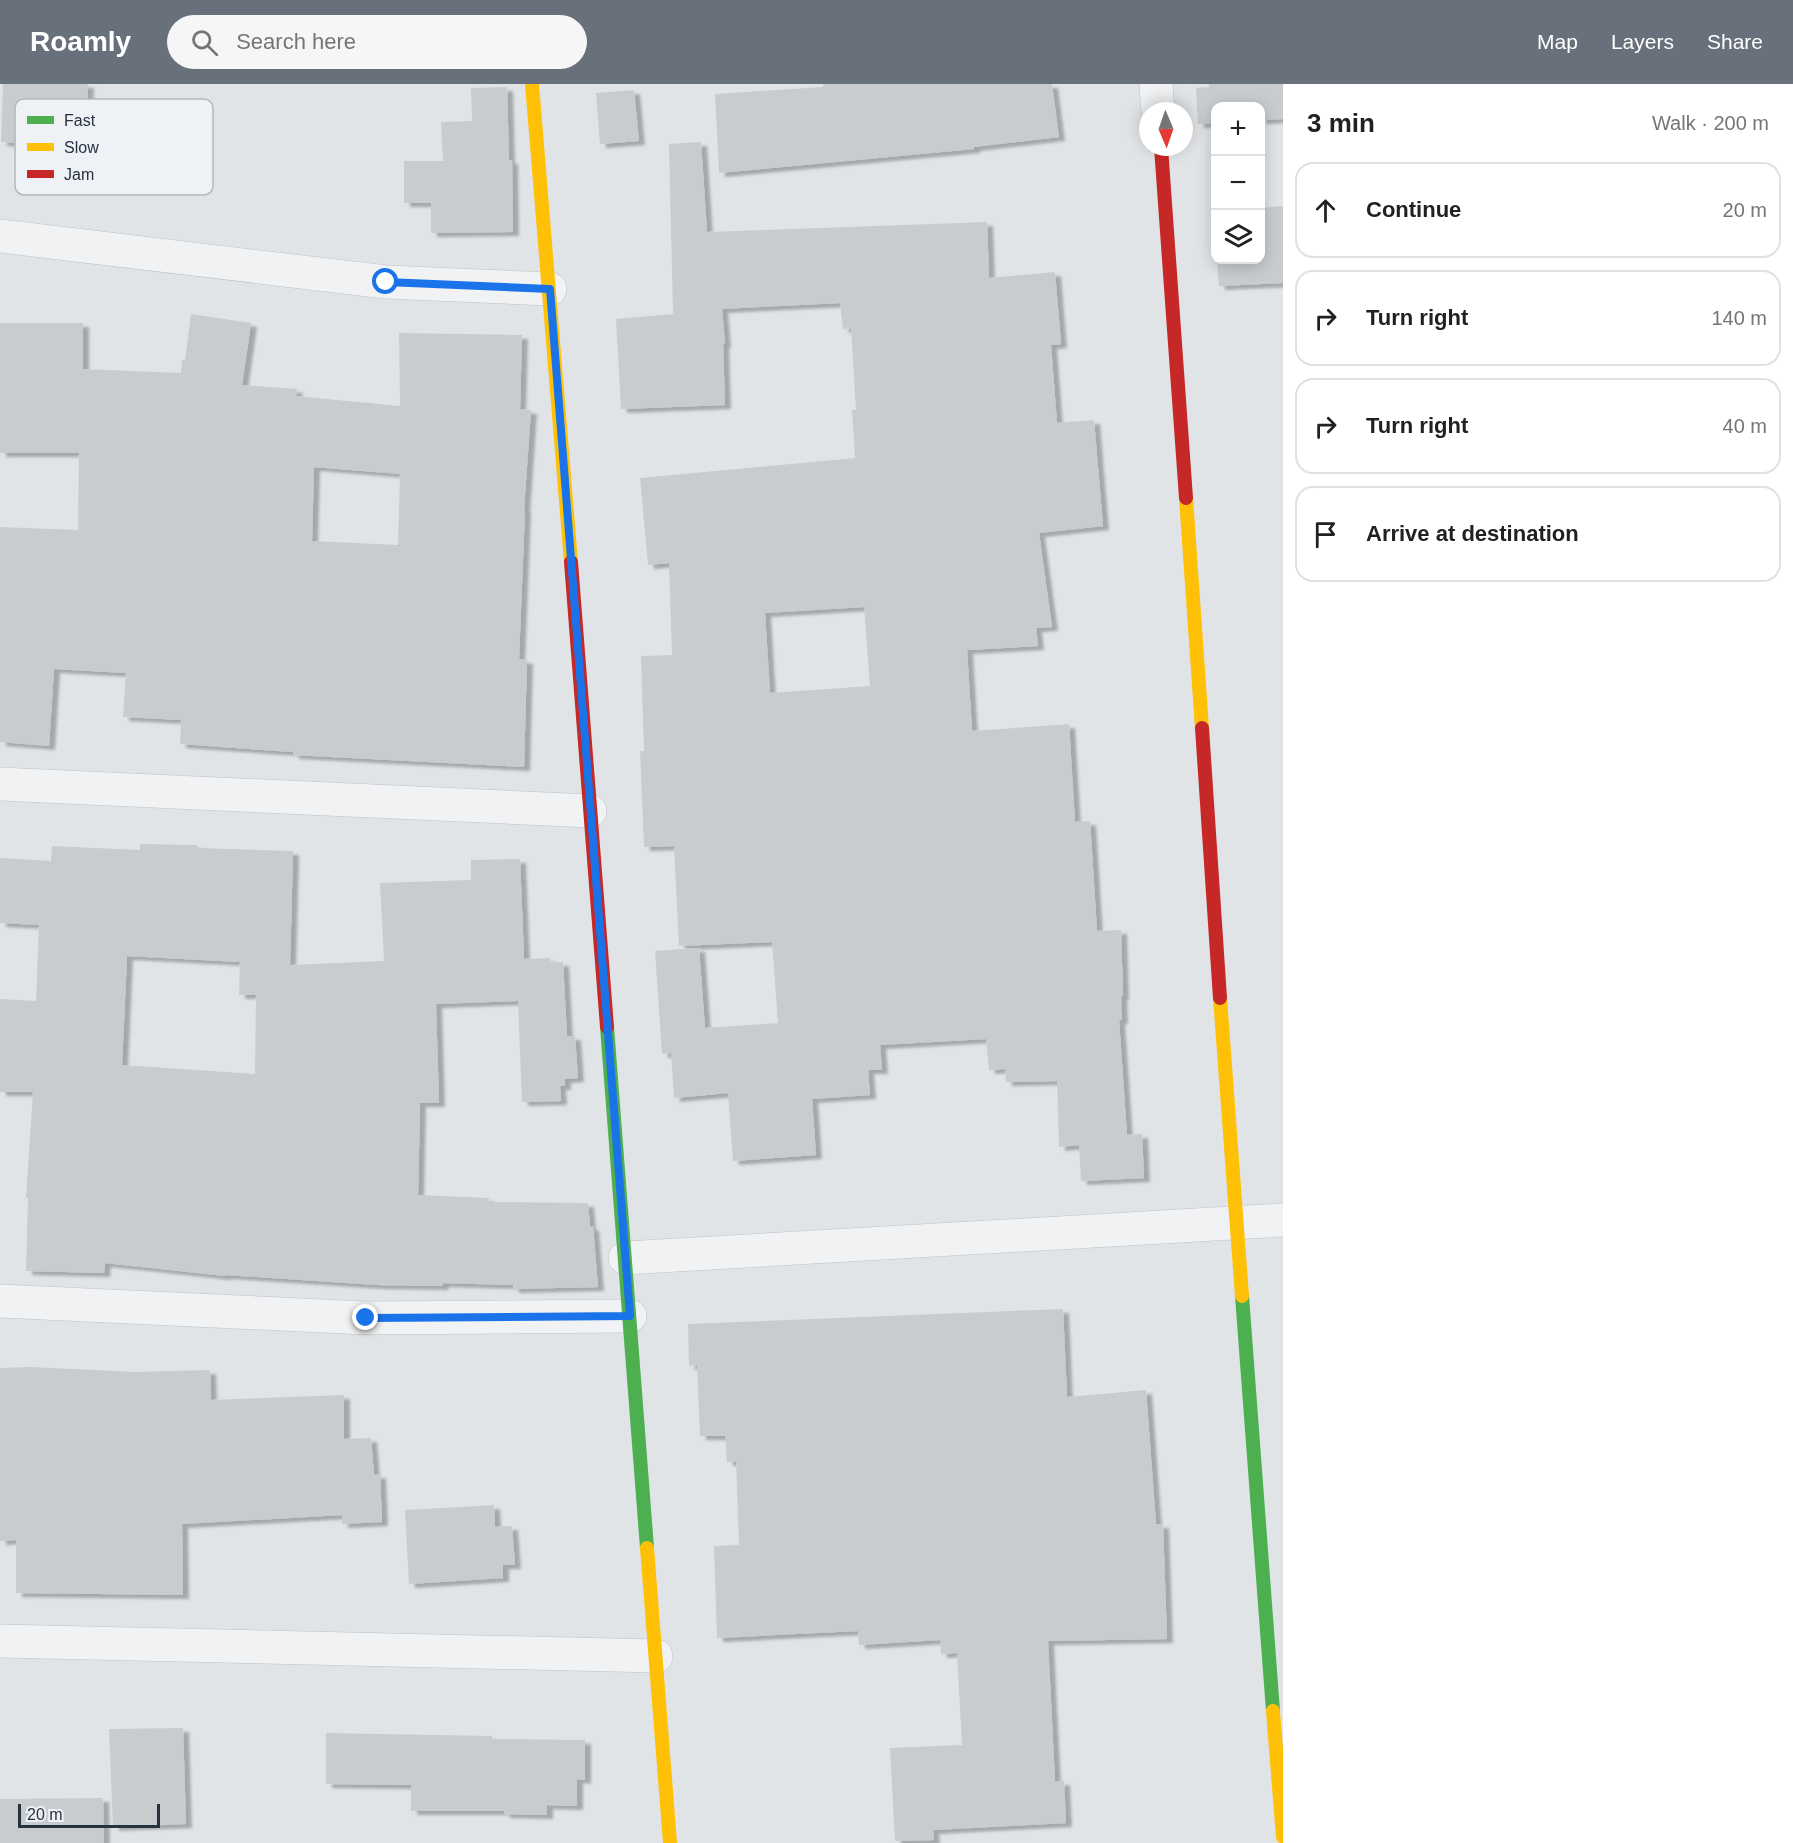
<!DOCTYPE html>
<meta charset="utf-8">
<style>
:root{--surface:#fff;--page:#f6f6f6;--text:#202124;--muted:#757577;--line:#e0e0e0;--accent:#68707b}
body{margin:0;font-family:Helvetica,sans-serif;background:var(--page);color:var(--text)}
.controls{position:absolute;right:18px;top:18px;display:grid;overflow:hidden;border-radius:12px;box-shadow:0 3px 15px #0003}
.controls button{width:54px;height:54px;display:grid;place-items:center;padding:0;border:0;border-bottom:2px solid var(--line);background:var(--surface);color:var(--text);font:30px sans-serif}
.compass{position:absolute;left:1139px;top:18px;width:54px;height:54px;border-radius:50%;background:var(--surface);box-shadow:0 3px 15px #0003;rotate:178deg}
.scale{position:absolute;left:18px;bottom:15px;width:142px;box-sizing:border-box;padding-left:6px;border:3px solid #273141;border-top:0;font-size:16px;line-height:21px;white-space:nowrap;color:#273141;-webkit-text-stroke:4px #eef2f6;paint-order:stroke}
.stop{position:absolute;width:18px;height:18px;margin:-14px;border:4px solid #1a73e8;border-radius:50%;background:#fff}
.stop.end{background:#1a73e8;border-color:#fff;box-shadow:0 2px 6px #0008}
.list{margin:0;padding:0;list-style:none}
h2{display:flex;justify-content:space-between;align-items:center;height:78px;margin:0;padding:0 24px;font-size:26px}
h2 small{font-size:20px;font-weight:400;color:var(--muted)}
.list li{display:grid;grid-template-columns:39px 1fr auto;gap:18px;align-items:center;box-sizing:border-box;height:96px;margin:0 12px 12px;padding:0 12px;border:2px solid var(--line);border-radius:18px}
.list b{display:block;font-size:22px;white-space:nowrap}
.list em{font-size:20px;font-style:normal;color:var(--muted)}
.icon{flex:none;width:33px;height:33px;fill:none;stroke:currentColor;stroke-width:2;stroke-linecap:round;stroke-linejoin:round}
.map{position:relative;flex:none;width:1283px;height:1759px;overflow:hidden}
header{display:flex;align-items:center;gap:36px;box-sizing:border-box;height:84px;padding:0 30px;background:var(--accent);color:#fff}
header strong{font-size:28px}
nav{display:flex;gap:33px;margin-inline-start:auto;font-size:21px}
.search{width:420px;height:54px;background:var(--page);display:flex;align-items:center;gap:15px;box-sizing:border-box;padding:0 21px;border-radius:33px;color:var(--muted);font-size:22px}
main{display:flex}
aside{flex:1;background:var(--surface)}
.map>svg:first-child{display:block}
.building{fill:#c9cccf;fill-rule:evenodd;filter:url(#shadow)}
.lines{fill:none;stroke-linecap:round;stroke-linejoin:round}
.street-casing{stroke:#bfc2c5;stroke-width:34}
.street{stroke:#f1f2f3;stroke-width:33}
.fast{stroke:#4caf50;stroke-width:14}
.slow{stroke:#ffc107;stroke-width:14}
.jam{stroke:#c62828;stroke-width:14}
.route{stroke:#1a73e8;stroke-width:8}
.key{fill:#eef2f6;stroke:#b2b8c0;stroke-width:1.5}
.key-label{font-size:16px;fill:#273141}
</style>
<header>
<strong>Roamly</strong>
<div class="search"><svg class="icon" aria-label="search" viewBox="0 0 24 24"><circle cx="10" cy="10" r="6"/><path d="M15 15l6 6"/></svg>Search here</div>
<nav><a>Map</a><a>Layers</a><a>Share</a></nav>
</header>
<main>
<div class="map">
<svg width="1283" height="1759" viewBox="0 0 1283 1759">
<defs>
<filter id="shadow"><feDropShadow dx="6" dy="4" stdDeviation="1.5" flood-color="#0004"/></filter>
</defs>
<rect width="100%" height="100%" fill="#e1e4e7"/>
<g class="building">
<polygon points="3,0 88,0 85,62 1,58"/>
<polygon points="823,0 1052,0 1059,53 974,63 974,65 719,89 715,10 823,3"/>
<polygon points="1209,0 1283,0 1283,35 1260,36 1260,22 1215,22 1215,39 1198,40 1196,4 1209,3"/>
<polygon points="507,3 509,76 512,76 513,148 431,149 431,119 404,119 404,77 443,77 441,38 472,37 471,4"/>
<polygon points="634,6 639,57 600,60 596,9"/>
<path d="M701 58 707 148 987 138 989 194 1055 188 1061 260 1051 261 1057 339 1094 336 1103 442 1039 449 1052 543 1036 544 1038 562 967 566 972 647 1069 640 1075 738 1090 737 1097 847 1121 846 1123 912H1121L1122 936H1119L1127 1051 1142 1050 1144 1094 1081 1097 1079 1061 1059 1063 1057 997 1006 998 1005 985 989 986 986 955 880 961 882 986H868L870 1011 812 1015 816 1071 733 1077 728 1009 674 1014 671 969 662 970 655 867 699 864 705 944 778 939 772 858 679 862 674 762 644 763 640 667H644L641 572 672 571 669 479 648 481 640 394 855 374 852 326H856L851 244 843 245 840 219 722 225 725 260H723L725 321 621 325 616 235 673 230 669 60ZM864 523 870 602 770 609 765 529Z"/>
<polygon points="1283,122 1283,199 1219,202 1217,176 1260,176 1260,124"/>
<path d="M191 230 251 239 242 301 297 305 296 312 400 322 399 249 522 251 520 325 531 326 524 425H525L519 575 527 576 524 683 293 671V668L180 660 181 636 123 633 126 589 54 585 49 662 0 658V443L78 446 79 369H0V239H83V285L181 289 182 276H185ZM314 383 400 390 398 461 312 457Z"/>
<path d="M140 760 197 761V764L293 767 290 881 384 877 380 799 471 796V776L520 775 524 875 550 874V879L563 878 567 952H575L578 994 565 995V1002H560L561 1017 522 1018 518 917 436 920 439 1019H420L418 1111 489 1114 488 1118 588 1119 590 1143 593 1142 598 1203 513 1205V1201L443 1199 442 1202 377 1201 226 1191 225 1192 105 1179 104 1189 26 1187 28 1114H26L33 1008H0V915L36 917 39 841 0 839V774L51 777 52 762 140 766ZM127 872 240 878 239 911H256L255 990 122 981Z"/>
<polygon points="1063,1225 1067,1313 1146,1306 1156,1440 1163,1440 1167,1555 1048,1557 1055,1698 1064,1697 1066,1739 933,1746 934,1756 895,1757 890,1664 962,1661 957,1569 941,1570 940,1556 859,1561 858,1547 717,1554 714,1462 739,1461 736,1377 727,1378 725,1352 700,1352 697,1281 689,1282 688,1240"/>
<polygon points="30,1283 136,1288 210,1286 211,1316 344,1311 344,1355 371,1354 374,1391 380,1390 382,1438 342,1440 342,1431 182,1440 183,1511 16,1509 16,1456 0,1457 0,1284"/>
<polygon points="494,1421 495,1443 512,1442 515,1481 503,1481 503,1494 409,1500 405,1426"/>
<polygon points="183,1644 186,1740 113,1743 109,1645"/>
<polygon points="326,1649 492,1652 492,1655 585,1656 585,1696 577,1695 577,1722 547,1721 547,1731 504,1730 504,1727 411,1727 411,1701 326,1700"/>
<polygon points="103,1714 104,1759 0,1759 0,1715"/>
</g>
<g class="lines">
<defs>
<g id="street">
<polyline points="1156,0 1158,27"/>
<polyline points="0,152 386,198 550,205"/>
<polyline points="0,700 590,727"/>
<polyline points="625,1174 1283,1136"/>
<polyline points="0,1217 366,1234 630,1232"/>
<polyline points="0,1557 656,1572"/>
</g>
</defs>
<use href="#street" class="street-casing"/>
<use href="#street" class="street"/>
<g class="fast">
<polyline points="607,943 647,1464"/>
<polyline points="1242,1212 1273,1627"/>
</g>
<g class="slow">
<polyline points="532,0 571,478"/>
<polyline points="1186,414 1202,644"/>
<polyline points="1220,914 1242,1212"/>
<polyline points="647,1464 670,1759"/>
<polyline points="1273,1627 1283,1753"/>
</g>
<g class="jam">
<polyline points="1161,63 1186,414"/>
<polyline points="571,478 607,943"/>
<polyline points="1202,644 1220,914"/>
</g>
</g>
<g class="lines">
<polyline class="route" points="366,1234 630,1232 550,205 386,198"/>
</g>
<rect x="15" y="15" width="198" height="96" rx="9" class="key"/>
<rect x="27" y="32" width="27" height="8" fill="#4caf50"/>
<rect x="27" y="59" width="27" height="8" fill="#ffc107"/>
<rect x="27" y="86" width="27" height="8" fill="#c62828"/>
<g class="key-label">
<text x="64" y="42">Fast</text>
<text x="64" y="69">Slow</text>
<text x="64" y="96">Jam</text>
</g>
</svg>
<div class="controls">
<button>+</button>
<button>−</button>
<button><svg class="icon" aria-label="layers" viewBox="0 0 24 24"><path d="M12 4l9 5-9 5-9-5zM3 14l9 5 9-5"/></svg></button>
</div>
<svg class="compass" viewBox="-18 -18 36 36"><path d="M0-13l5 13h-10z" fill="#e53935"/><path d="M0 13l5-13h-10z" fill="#757577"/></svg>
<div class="scale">20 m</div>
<div class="stop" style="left:386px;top:198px"></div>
<div class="stop end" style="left:366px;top:1234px"></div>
</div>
<aside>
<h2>3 min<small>Walk · 200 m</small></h2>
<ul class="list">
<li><svg class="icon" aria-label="ahead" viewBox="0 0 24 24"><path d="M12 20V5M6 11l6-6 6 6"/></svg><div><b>Continue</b></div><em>20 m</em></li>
<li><svg class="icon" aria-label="right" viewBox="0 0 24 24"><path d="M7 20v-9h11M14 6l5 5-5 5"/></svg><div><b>Turn right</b></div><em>140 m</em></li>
<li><svg class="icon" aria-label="right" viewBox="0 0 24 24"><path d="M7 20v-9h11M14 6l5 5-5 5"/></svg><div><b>Turn right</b></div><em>40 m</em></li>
<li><svg class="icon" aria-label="arrive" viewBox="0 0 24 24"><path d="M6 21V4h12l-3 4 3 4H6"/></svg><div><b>Arrive at destination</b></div></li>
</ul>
</aside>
</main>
